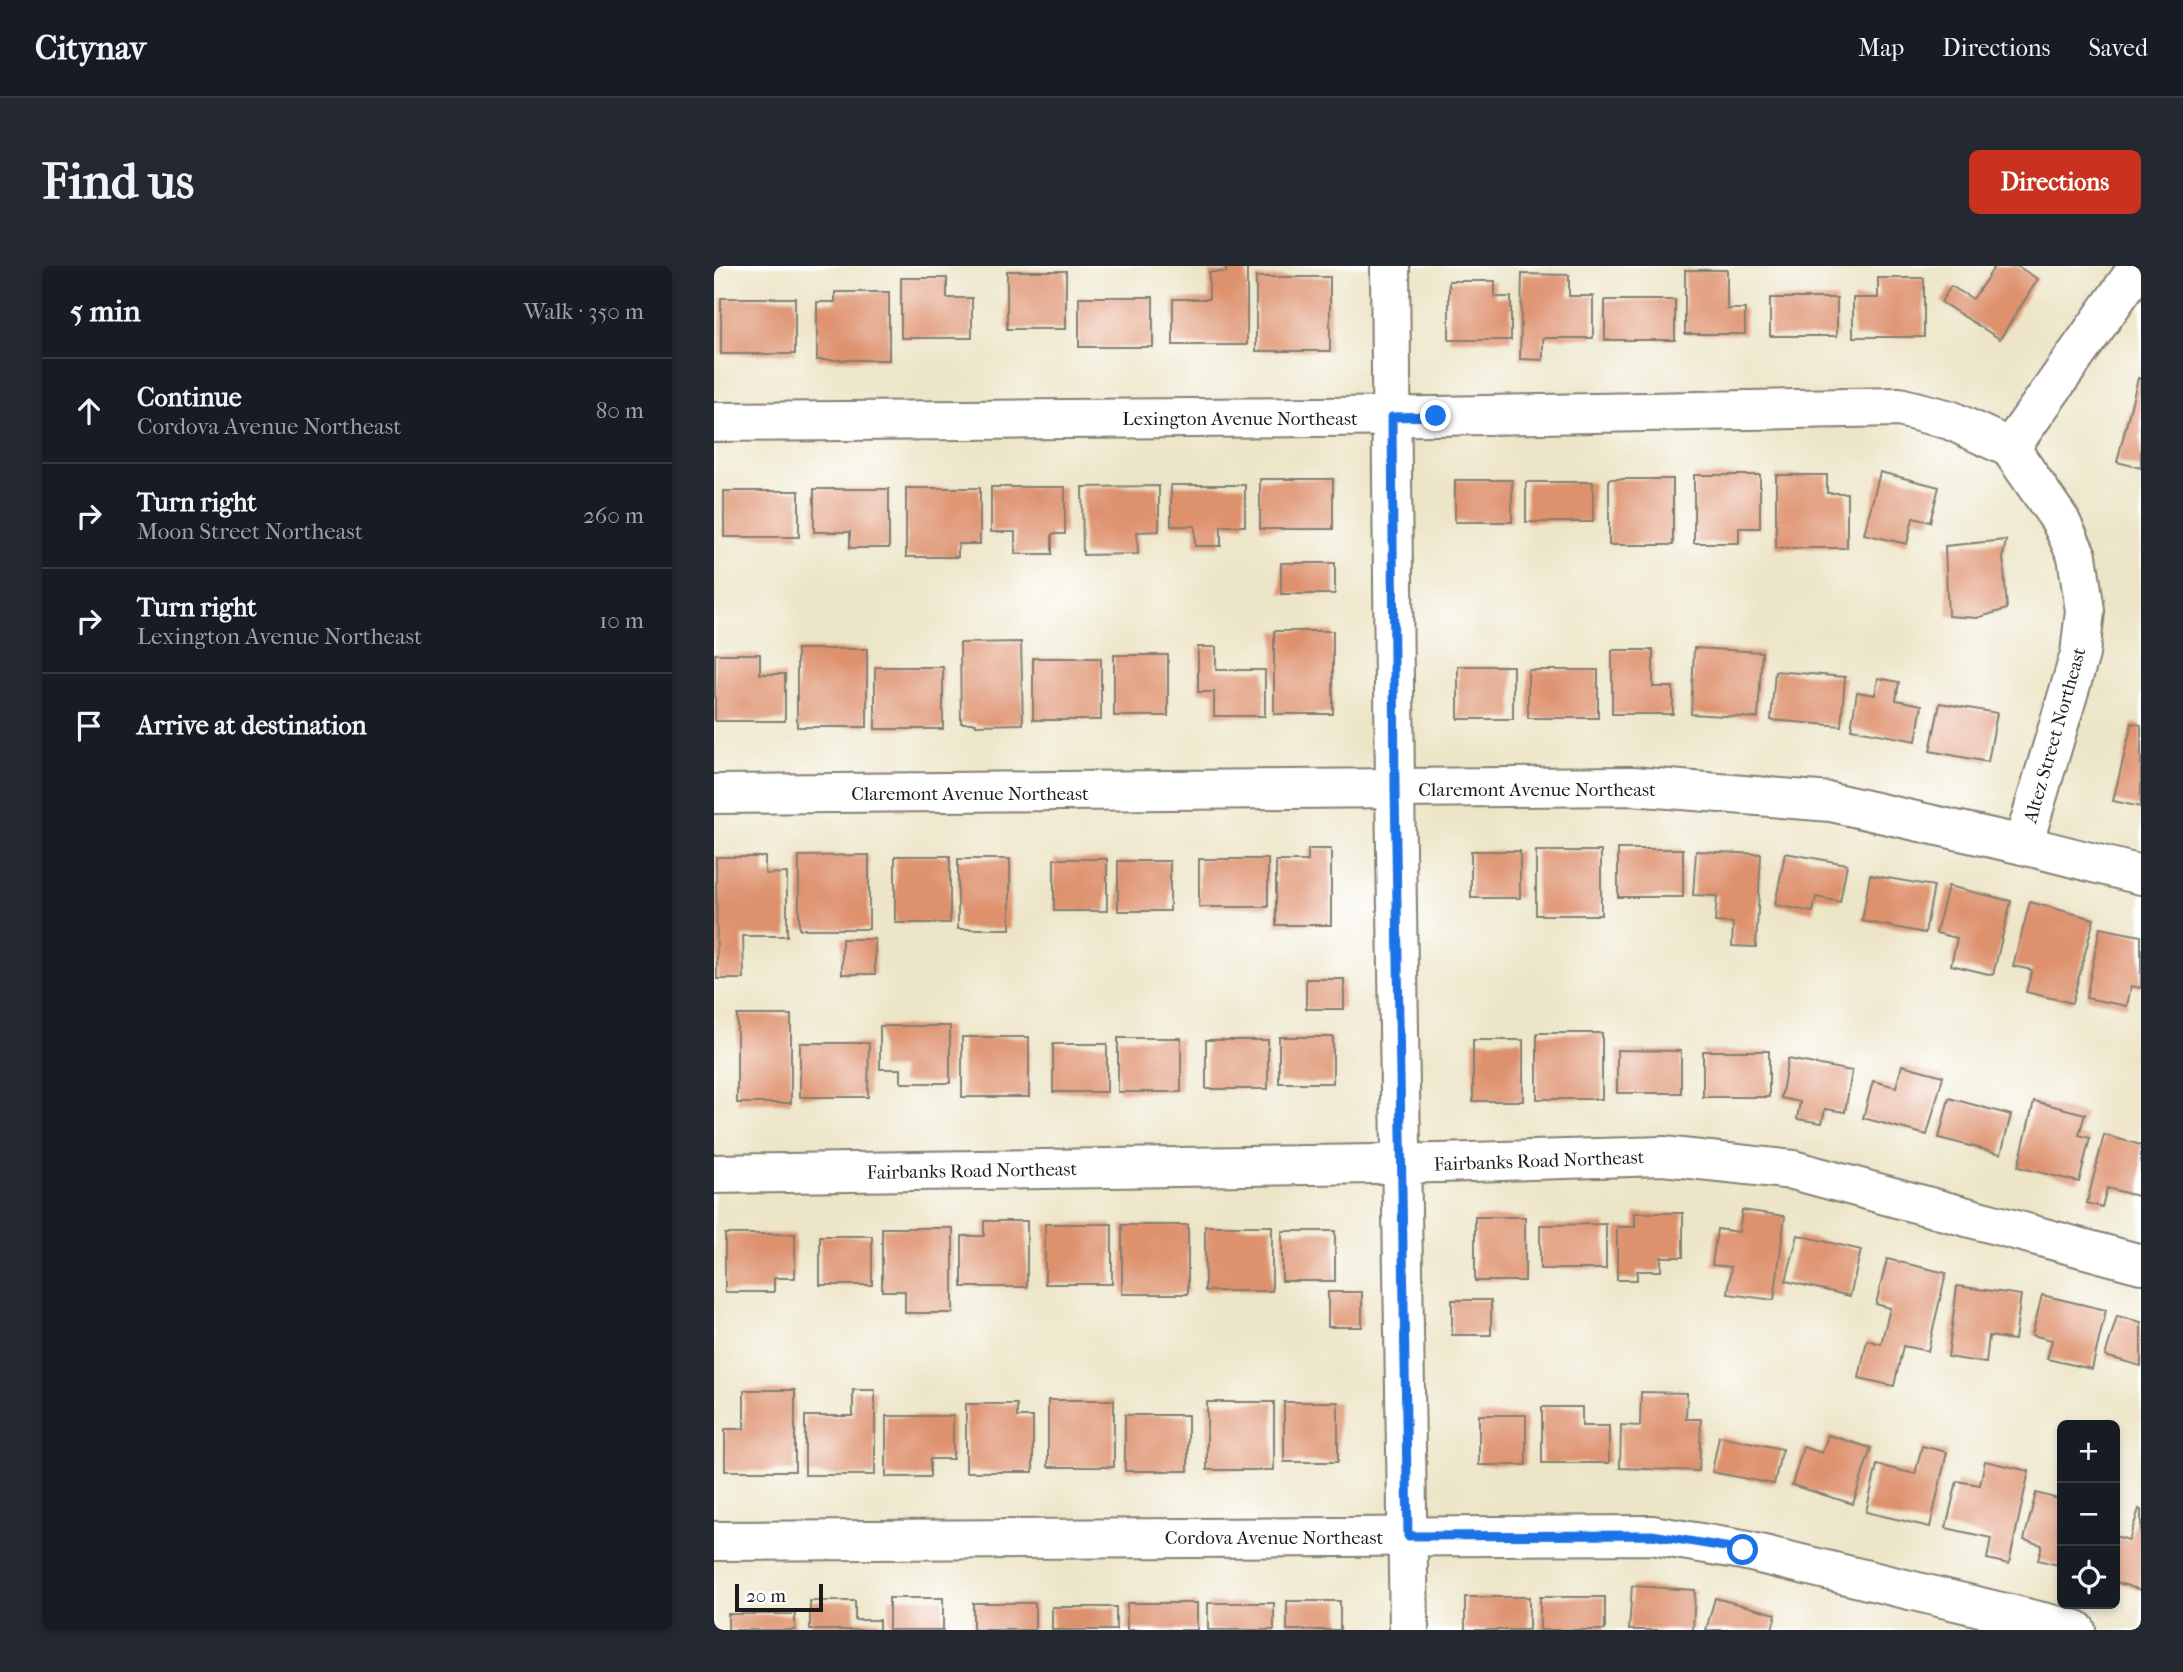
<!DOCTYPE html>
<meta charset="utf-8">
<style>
:root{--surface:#171b24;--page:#242831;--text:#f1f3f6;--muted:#9ea1a6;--line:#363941;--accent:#c8321e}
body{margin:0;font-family:"IM FELL French Canon",serif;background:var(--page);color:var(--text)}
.controls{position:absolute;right:21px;bottom:21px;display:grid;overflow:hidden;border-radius:10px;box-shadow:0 4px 10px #0003}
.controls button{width:63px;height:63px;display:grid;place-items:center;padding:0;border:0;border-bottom:2px solid var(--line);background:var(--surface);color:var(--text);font:35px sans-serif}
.scale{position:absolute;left:21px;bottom:18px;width:88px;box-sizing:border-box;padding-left:7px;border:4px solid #1c1c1c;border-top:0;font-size:19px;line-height:24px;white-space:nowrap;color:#1c1c1c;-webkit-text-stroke:5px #fff;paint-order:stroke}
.stop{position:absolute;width:21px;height:21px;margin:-16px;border:5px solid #1a73e8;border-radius:50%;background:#fff}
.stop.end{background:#1a73e8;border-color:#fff;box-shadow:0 2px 7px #0008}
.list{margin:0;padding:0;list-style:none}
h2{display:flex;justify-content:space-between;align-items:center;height:91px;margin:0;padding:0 28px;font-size:30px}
h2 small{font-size:23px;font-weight:400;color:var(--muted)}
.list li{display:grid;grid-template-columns:46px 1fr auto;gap:21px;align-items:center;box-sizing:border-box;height:105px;padding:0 28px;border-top:2px solid var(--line)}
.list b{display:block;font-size:26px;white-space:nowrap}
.list p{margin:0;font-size:23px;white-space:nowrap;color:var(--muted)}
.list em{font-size:23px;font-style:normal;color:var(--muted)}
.icon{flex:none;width:38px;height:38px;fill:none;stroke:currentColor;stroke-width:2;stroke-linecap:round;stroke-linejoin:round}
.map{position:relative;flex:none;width:1427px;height:1364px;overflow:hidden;border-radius:10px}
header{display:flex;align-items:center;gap:42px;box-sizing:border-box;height:98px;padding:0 35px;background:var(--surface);border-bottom:2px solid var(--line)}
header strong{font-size:33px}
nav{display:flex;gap:38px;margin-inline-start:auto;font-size:24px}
.intro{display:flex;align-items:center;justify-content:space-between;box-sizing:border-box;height:168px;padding:0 42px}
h1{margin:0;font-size:49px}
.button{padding:18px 32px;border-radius:10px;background:var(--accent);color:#fff;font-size:24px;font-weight:700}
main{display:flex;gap:42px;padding:0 42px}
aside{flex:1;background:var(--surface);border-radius:10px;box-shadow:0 4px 10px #0003}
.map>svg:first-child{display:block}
.building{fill:#de916d}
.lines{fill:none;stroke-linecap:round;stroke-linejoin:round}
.minor-casing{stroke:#848072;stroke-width:42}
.minor{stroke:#fff;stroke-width:38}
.route{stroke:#1a73e8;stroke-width:9}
.labels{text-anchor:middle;stroke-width:7;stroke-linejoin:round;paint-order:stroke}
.street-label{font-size:19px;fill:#1c1c1c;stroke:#fff}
</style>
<header>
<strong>Citynav</strong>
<nav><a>Map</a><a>Directions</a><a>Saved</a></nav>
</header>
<div class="intro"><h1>Find us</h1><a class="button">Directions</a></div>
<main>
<aside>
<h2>5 min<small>Walk · 350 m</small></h2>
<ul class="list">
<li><svg class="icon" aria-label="ahead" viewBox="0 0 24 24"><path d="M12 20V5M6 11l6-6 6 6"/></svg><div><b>Continue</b><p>Cordova Avenue Northeast</p></div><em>80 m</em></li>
<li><svg class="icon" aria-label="right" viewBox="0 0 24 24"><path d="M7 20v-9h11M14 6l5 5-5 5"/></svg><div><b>Turn right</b><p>Moon Street Northeast</p></div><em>260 m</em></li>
<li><svg class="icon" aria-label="right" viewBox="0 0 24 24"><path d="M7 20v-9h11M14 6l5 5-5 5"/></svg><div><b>Turn right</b><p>Lexington Avenue Northeast</p></div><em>10 m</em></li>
<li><svg class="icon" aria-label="arrive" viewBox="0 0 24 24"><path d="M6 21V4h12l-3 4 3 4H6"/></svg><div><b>Arrive at destination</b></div></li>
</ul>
</aside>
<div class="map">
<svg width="1427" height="1364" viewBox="0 0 1427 1364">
<rect width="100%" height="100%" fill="#fff"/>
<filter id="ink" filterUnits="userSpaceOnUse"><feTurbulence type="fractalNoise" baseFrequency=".0143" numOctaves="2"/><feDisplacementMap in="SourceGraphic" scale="14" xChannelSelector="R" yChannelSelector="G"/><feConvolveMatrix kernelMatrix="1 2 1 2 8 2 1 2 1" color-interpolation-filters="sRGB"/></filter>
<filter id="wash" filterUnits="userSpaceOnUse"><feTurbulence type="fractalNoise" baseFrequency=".00686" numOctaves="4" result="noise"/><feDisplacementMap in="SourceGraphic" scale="28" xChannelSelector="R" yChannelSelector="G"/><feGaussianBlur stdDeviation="1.57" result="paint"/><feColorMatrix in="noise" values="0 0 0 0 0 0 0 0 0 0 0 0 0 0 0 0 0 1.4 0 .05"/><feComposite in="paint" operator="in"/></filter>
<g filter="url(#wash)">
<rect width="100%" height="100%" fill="#ede5c7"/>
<g id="blocks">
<g class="building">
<polygon points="512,0 533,0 533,79 459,79 459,33 495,33 495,6 512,6"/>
<polygon points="1281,0 1303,0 1324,13 1286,73 1227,36 1237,20 1259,33"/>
<polygon points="971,4 1013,4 1013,43 1031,43 1031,68 971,68"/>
<rect x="293" y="5" width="59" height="58"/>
<polygon points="808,8 855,9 855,30 879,30 879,72 829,72 829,94 806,93"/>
<rect x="542" y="11" width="74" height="74"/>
<polygon points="187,12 233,12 233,32 258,32 258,72 187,72"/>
<polygon points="1164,12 1210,12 1210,71 1139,71 1139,32 1164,32"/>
<polygon points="735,15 781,15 781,31 797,31 797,74 735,74"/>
<polygon points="121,26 175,26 175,94 103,94 103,36 121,36"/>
<rect x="365" y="31" width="74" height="50"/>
<rect x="7" y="32" width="74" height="56"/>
<rect x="1056" y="32" width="67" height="38"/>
<rect x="891" y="34" width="70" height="40"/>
<polygon points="1424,112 1427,113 1427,202 1403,196"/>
<polygon points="1166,206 1225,221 1216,256 1199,252 1193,278 1150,268"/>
<polygon points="980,209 1046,209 1046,262 1025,262 1025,277 980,277"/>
<polygon points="1062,209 1113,209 1113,227 1133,227 1133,282 1062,282"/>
<rect x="546" y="213" width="73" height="50"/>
<rect x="895" y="213" width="64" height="66"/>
<rect x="741" y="214" width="57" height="42"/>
<rect x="812" y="216" width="67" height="40"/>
<polygon points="457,219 531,219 531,260 507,260 507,280 481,280 481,260 457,260"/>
<polygon points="445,220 445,265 423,266 424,288 369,289 368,221"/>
<polygon points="277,221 351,221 351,268 338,268 338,288 301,288 301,266 277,266"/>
<polygon points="192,222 266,222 266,278 244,278 244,291 192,291"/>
<polygon points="100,223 175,223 175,282 136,282 136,266 100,266"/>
<rect x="10" y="225" width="75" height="46"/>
<polygon points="1292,274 1289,290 1293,343 1263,352 1234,350 1231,280"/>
<rect x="567" y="297" width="54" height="31"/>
<rect x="560" y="365" width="59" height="83"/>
<polygon points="307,376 309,458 262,459 262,457 247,457 246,377"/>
<polygon points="484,381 502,381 502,404 551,404 551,450 500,450 500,426 484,426"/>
<polygon points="980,382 1048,386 1044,452 977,448"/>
<rect x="83" y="383" width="70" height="78"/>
<polygon points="898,384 939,384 939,421 959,421 959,448 898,448"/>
<polygon points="1,388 46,388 46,408 71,408 71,455 1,455"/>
<rect x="400" y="389" width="54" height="61"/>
<rect x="319" y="392" width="68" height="62"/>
<rect x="744" y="400" width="55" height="53"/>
<rect x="161" y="401" width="68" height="62"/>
<rect x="814" y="404" width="70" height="48"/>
<polygon points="1061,405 1131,411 1127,460 1057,454"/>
<polygon points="1164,412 1185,416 1182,434 1208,439 1202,475 1137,463 1143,426 1161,429"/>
<polygon points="1226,437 1283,447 1274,496 1216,485"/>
<polygon points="1418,457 1427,459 1427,541 1399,535"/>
<polygon points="594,583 617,583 617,659 562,659 562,595 594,595"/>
<rect x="904" y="583" width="65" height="48"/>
<rect x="757" y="585" width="49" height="47"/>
<rect x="822" y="585" width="65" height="64"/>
<polygon points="982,585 1047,588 1042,681 1018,680 1019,657 1001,656 1003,630 979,629"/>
<polygon points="1071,587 1133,598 1126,636 1102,631 1099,646 1061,639"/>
<polygon points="155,589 155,663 85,663 85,590"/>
<rect x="181" y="590" width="55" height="67"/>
<polygon points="2,591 51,591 51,608 73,607 73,670 29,670 30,713 3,713"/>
<rect x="244" y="593" width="52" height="70"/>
<rect x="340" y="593" width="53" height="52"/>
<rect x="485" y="593" width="69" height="48"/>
<rect x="404" y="595" width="52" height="50"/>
<polygon points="1156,609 1220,620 1211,667 1148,655"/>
<polygon points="1234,620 1297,635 1279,709 1237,699 1243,672 1222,667"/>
<polygon points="1316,636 1380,653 1358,737 1312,726 1318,704 1299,700"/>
<polygon points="1386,662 1427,670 1427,722 1417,720 1413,740 1372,732"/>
<rect x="128" y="673" width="33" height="35"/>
<rect x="592" y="713" width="38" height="30"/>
<rect x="23" y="749" width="54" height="88"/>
<polygon points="166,760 236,760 236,817 187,817 187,803 166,803"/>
<rect x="823" y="767" width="65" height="66"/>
<rect x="248" y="771" width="67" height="60"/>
<rect x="565" y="771" width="54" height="46"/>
<rect x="404" y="772" width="63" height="54"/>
<rect x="492" y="774" width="62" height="49"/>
<rect x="759" y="774" width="50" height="61"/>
<polygon points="86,777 155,777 154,831 86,831"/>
<rect x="339" y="778" width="54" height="48"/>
<polygon points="903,784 967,785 967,827 903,827"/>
<rect x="989" y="785" width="66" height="46"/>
<polygon points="1074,793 1138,805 1131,846 1111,843 1108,857 1083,853 1086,836 1067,832"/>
<polygon points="1188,799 1229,810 1213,869 1149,852 1159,815 1182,821"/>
<polygon points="1235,832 1297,849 1287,888 1225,872"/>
<polygon points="1320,835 1371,848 1365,869 1376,872 1365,916 1304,901"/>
<polygon points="1390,869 1427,879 1427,931 1393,922 1388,941 1373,937"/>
<polygon points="1028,944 1071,950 1060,1034 1014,1028 1017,1001 998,999 1003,963 1025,966"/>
<polygon points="921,947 969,947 969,991 947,991 947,1005 923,1005 923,1014 903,1014 903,961 921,961"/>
<rect x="761" y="951" width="50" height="64"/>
<polygon points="270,955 313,955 313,1021 248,1021 248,970 270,970"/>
<rect x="331" y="958" width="67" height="60"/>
<polygon points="892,958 892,1003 826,1003 826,959"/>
<rect x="408" y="959" width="66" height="69"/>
<rect x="491" y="960" width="67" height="65"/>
<polygon points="168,962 239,962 239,1047 191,1047 191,1025 168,1025"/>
<rect x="568" y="965" width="53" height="50"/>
<polygon points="11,968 81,968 81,1012 60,1012 60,1026 11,1026"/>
<polygon points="1084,969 1147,984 1136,1030 1072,1015"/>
<rect x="106" y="970" width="52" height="49"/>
<polygon points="1173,993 1232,1007 1214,1085 1189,1080 1180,1120 1145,1112 1153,1074 1167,1078 1176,1042 1162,1038"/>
<polygon points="1243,1020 1307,1029 1301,1074 1275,1070 1272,1097 1234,1091"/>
<rect x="614" y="1026" width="34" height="35"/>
<polygon points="1328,1029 1392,1044 1378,1103 1333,1093 1338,1074 1318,1069"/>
<rect x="738" y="1034" width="39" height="35"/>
<polygon points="1403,1050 1427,1056 1427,1100 1391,1090"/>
<polygon points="30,1124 81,1124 81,1205 11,1205 11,1163 30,1163"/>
<polygon points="139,1124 161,1124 161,1209 91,1209 91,1150 139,1150"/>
<polygon points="927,1126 973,1127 972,1153 987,1153 985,1205 906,1202 907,1159 926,1160"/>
<rect x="334" y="1134" width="66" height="67"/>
<rect x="493" y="1136" width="67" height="68"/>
<rect x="570" y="1136" width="54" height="60"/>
<polygon points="252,1138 303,1138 303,1151 319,1151 319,1206 252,1206"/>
<polygon points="828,1141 868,1141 868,1160 895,1160 895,1197 828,1197"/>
<rect x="411" y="1149" width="63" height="56"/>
<rect x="765" y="1149" width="47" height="50"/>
<polygon points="172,1150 239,1150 239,1193 216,1193 216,1211 172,1211"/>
<polygon points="1114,1169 1157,1182 1139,1238 1078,1219 1089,1181 1108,1187"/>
<polygon points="1005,1170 1068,1183 1060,1218 998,1206"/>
<polygon points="1208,1180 1233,1186 1216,1261 1152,1246 1163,1199 1201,1208"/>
<polygon points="1271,1195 1315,1205 1295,1298 1273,1293 1277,1272 1232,1262 1243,1215 1266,1219"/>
<polygon points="1322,1227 1348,1234 1348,1300 1324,1294 1328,1279 1310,1274"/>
<polygon points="1425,1243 1427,1244 1427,1324 1401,1316 1401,1270 1415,1274"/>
<polygon points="918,1320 981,1324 979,1364 915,1364"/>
<rect x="751" y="1331" width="64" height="33"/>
<rect x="826" y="1331" width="65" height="33"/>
<rect x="175" y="1332" width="54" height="32"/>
<polygon points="1001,1332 1062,1348 1058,1364 992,1364"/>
<polygon points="96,1335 141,1335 141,1354 165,1354 165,1364 96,1364"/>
<rect x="573" y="1335" width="53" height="29"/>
<rect x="259" y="1337" width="62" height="27"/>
<rect x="413" y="1337" width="70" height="27"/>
<rect x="494" y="1337" width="66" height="27"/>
<rect x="338" y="1341" width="64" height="23"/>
<rect x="14" y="1348" width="67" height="16"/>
</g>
</g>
</g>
<g filter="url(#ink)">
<use href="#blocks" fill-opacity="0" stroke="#848072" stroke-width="2"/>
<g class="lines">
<defs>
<g id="minor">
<polyline points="676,0 681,523 695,1364"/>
<polyline points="0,156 722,150 1185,141 1236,154 1296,182 1346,254 1363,290 1371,345 1366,388 1309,579"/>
<polyline points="1296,182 1425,0"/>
<polyline points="0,528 918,520 1117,536 1309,579 1427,609"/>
<polyline points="0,908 726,897 949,890 1079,904 1427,998"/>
<polyline points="0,1275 938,1269 1029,1284 1362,1364"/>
</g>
</defs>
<use href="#minor" class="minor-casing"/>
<use href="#minor" class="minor"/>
</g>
</g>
<g class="lines" filter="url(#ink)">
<polyline class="route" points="722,150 678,151 681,523 694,1270 938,1269 1029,1284"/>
</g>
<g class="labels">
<g class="street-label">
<text x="526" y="159">Lexington Avenue Northeast</text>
<text transform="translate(1340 469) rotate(-74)" y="7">Altez Street Northeast</text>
<text x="823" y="530">Claremont Avenue Northeast</text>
<text x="256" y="534">Claremont Avenue Northeast</text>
<text transform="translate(825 894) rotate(-2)" y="7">Fairbanks Road Northeast</text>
<text transform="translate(258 904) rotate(-1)" y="7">Fairbanks Road Northeast</text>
<text x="560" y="1278">Cordova Avenue Northeast</text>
</g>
</g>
</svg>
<div class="controls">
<button>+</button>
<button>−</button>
<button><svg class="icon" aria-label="locate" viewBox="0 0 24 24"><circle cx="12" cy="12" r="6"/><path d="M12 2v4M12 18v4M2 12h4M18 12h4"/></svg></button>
</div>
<div class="scale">20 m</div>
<div class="stop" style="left:1029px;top:1284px"></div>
<div class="stop end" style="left:722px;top:150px"></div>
</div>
</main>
